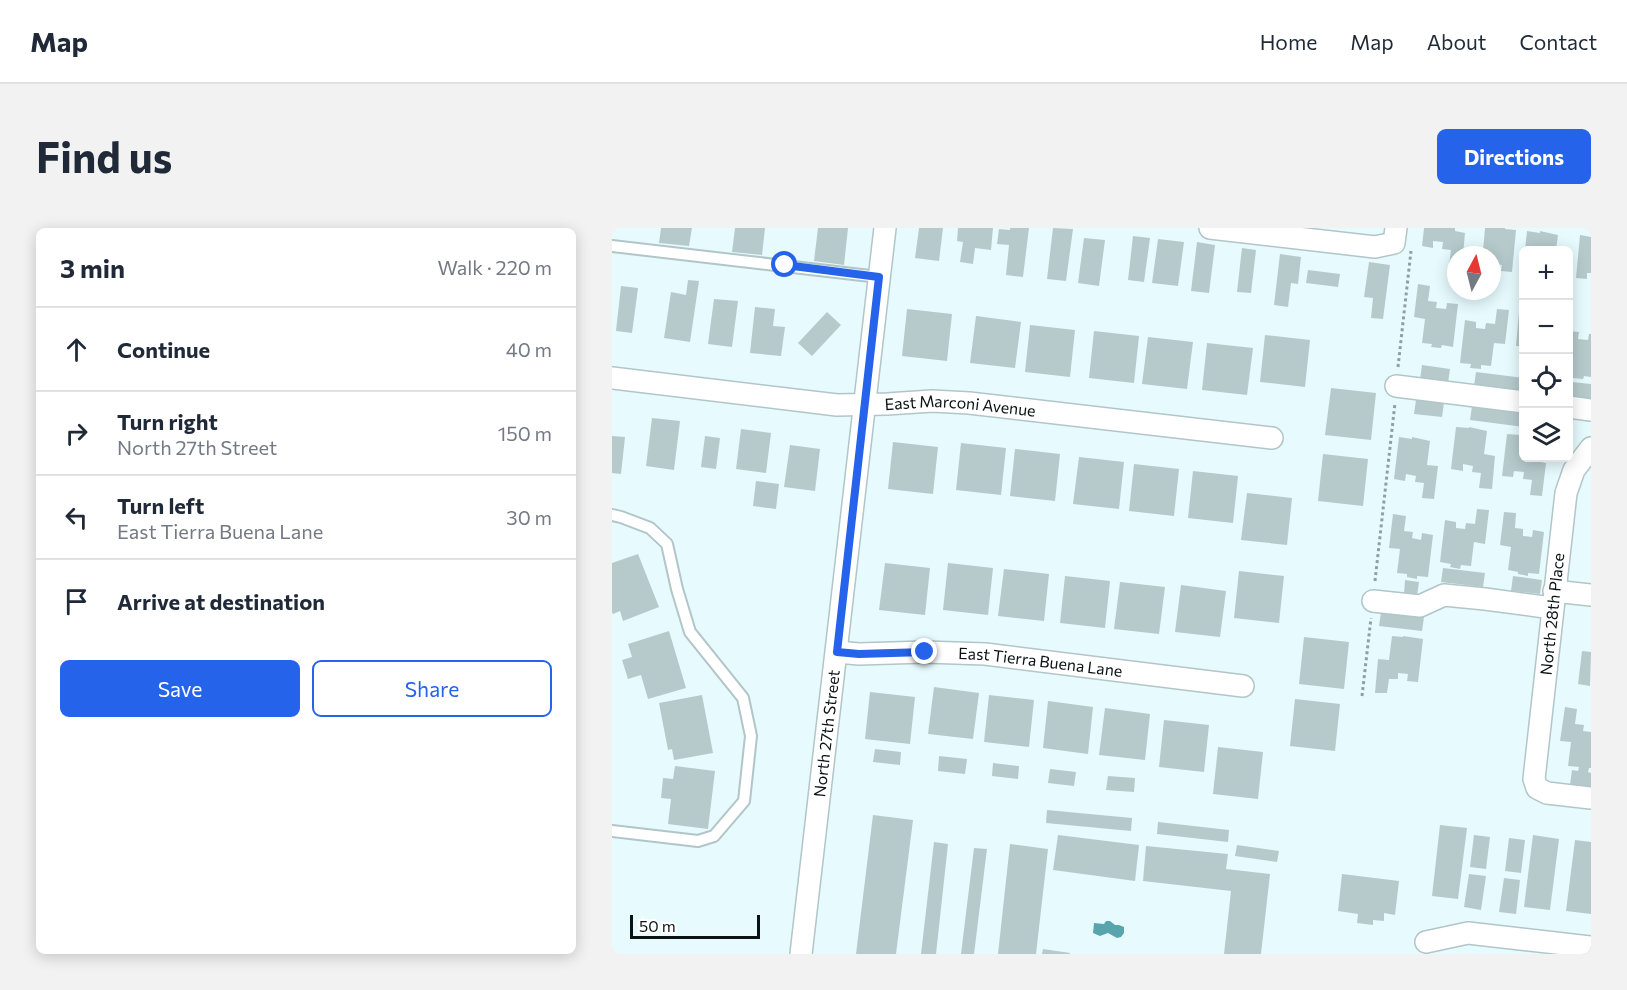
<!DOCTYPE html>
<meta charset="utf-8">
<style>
:root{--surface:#fff;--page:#f2f2f3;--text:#1f2937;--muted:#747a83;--line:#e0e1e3;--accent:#2563eb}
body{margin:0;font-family:Commissioner,sans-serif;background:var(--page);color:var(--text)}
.controls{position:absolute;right:18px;top:18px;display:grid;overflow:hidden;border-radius:9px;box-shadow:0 3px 15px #0003}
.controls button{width:54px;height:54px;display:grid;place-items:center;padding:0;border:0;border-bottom:2px solid var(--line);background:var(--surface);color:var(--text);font:30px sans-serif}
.compass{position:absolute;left:835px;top:18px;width:54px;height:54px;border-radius:50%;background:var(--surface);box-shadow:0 3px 15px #0003;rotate:7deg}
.scale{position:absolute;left:18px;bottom:15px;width:130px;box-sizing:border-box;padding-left:6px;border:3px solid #0b1213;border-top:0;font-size:16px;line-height:21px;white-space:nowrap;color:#0b1213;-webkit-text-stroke:4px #fff;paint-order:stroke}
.stop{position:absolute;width:18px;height:18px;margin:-14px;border:4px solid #2563eb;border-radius:50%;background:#fff}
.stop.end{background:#2563eb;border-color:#fff;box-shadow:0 2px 6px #0008}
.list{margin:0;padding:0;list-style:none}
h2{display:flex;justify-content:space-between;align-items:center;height:78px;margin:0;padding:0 24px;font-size:26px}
h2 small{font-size:20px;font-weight:400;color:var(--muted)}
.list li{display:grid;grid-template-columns:39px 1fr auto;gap:18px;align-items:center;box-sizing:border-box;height:84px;padding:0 24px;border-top:2px solid var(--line)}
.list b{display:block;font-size:22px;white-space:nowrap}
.list p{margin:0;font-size:20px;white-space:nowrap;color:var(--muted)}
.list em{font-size:20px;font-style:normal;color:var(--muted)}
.actions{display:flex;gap:12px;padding:18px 24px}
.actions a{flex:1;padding:14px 0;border:2px solid var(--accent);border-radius:9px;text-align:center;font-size:21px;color:var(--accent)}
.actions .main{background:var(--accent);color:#fff}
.icon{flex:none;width:33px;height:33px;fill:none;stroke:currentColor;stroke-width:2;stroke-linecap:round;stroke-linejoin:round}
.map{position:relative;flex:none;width:979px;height:726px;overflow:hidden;border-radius:9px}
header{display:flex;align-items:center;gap:36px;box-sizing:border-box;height:84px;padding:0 30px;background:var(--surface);border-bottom:2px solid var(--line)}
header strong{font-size:28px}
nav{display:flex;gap:33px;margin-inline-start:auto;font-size:21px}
.intro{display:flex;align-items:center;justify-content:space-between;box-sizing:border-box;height:144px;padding:0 36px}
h1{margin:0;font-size:42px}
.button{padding:15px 27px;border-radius:9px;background:var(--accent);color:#fff;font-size:21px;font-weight:700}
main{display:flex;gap:36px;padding:0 36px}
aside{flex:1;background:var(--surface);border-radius:9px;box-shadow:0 3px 15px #0003}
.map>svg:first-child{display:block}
.water{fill:#59a5ae}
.building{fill:#b6cacc}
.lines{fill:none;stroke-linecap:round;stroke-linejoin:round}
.service-casing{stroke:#b2c5c8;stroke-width:14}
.minor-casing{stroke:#b2c5c8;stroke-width:24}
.path{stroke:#909fa1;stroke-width:3;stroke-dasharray:3 3;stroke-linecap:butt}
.service{stroke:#fff;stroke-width:10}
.minor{stroke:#fff;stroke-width:21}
.route{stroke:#2563eb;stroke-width:8}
.labels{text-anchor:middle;stroke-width:4.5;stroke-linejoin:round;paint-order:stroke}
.street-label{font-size:16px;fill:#0b1213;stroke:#fff}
</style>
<header>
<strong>Map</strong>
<nav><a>Home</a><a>Map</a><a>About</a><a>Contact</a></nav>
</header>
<div class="intro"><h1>Find us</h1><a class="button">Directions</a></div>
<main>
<aside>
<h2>3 min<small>Walk · 220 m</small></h2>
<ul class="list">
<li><svg class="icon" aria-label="ahead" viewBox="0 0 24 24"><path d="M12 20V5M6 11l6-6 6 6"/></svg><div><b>Continue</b></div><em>40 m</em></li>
<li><svg class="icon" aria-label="right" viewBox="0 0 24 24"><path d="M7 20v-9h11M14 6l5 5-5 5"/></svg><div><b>Turn right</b><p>North 27th Street</p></div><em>150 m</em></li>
<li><svg class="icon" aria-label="left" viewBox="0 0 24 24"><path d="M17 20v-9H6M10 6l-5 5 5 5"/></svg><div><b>Turn left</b><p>East Tierra Buena Lane</p></div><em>30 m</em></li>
<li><svg class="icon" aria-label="arrive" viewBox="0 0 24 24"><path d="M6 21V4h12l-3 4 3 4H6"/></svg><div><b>Arrive at destination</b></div></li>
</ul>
<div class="actions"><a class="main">Save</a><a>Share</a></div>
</aside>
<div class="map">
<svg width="979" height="726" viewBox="0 0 979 726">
<rect width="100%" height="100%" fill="#e7fbfe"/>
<polygon class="water" points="494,693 498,693 503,697 507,697 512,699 512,705 509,709 505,710 496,705 488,708 481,705 482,695 492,696"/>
<g class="building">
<polygon points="49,0 80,0 77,18 47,15"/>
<polygon points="123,0 153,0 150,27 120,24"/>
<polygon points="206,0 236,0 232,37 202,33"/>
<polygon points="307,0 331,0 327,33 303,30"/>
<polygon points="346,0 381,0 379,22 363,20 361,36 348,34 351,14 345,13"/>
<polygon points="398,0 417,0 411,49 394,47 397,17 385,16 387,1 398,2"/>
<polygon points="441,0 461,1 454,53 435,51"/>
<polygon points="812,0 843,0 843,3 853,5 851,27 844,27 844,37 837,37 839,22 830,21 831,14 821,13 821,20 810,18"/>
<polygon points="873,0 893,0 893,1 904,2 900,44 889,43 890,37 880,36 880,27 859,27 860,22 871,23"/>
<polygon points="915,3 928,5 928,3 946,7 944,22 913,22"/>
<polygon points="968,7 979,9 979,45 975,45 975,51 964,50"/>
<polygon points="521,8 538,10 532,54 516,52"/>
<polygon points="472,10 493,12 487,58 466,55"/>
<polygon points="546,11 572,14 566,58 540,55"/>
<polygon points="585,14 603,17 597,65 579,63"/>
<polygon points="630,20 644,22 639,65 625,64"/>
<polygon points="668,26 689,29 686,56 679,55 676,79 662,77"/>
<polygon points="757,34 778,37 771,91 759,90 761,70 752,69"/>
<polygon points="696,42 728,46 726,59 694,55"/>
<polygon points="76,52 87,53 78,114 52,110 59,64 74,67"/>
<polygon points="806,56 818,58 816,73 825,74 824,80 834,81 835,75 846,76 841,119 830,117 829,120 819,119 820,116 810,115 813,91 802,89"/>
<polygon points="9,58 26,60 20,105 4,103"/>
<polygon points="102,71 126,73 120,119 96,116"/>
<polygon points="143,79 163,81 161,98 173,99 169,128 138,125"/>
<polygon points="295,81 340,86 335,133 290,128"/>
<polygon points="885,81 897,82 893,116 882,115 879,138 869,137 869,141 858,140 859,136 848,135 853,92 864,94 864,100 873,101 874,95 883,96"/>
<polygon points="215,84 229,97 200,128 186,115"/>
<polygon points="907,84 912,84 912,118 904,118"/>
<polygon points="364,88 409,94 403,140 358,135"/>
<polygon points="418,97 463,102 458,149 413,144"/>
<polygon points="482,103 527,108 522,155 477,150"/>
<polygon points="957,103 967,104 966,111 976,112 977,106 979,106 979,149 972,148 971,151 961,150 961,147 957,146"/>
<polygon points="653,107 698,112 693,159 648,154"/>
<polygon points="536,109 581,114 575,161 530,156"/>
<polygon points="595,115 641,120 635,167 590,162"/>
<polygon points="810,137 838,141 836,155 808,152"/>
<polygon points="864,144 912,150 912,164 862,158"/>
<polygon points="960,154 979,156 979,171 959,168"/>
<polygon points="719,160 764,165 759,212 713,207"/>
<polygon points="804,172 832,175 830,189 802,186"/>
<polygon points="860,178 912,184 912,199 858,192"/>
<polygon points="40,190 68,193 62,242 34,238"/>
<polygon points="844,199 857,200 857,199 875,203 872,226 883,228 880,261 867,260 869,245 860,244 861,238 851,236 851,243 839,241"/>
<polygon points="129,201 159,205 154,245 124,241"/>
<polygon points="895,206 908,207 908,206 912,206 912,230 924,230 923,233 934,235 930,268 918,267 920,252 911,251 912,244 902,243 901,249 890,248"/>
<polygon points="0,208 13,209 9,246 0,245"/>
<polygon points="93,208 108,210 104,241 89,239"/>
<polygon points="787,209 800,211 800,209 818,213 815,237 826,238 822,271 810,270 812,255 803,254 804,248 794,246 793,253 782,251"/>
<polygon points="281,214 326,219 321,266 276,261"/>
<polygon points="349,215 394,220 389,267 344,262"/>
<polygon points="178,217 208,221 203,263 172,259"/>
<polygon points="403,221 448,226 443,273 398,268"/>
<polygon points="711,226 756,231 751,278 706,273"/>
<polygon points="467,229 512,234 507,281 461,276"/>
<polygon points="522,236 567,241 562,288 517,283"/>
<polygon points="581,243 626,248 621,295 576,290"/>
<polygon points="144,253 167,256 164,281 141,278"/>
<polygon points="635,265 680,270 675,317 629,312"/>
<polygon points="865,281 877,282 873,316 862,314 859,338 849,337 848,341 838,339 839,336 828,334 833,292 844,294 844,300 853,301 854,295 863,296"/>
<polygon points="892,284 904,285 903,300 911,301 911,308 920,309 921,302 932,304 927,346 916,345 916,348 906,346 906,344 896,342 899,319 888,317"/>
<polygon points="781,286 794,288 792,303 801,304 800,310 809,312 810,305 821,307 816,349 805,348 805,351 795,349 795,346 785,345 788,321 777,320"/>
<polygon points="26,326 47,379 11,393 8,383 1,386 0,384 0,335"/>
<polygon points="273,335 318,340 313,387 267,382"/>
<polygon points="336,335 381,340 376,387 331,382"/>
<polygon points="831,340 873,345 871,359 829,354"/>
<polygon points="392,341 437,346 432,393 386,388"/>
<polygon points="627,343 672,348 667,395 622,390"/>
<polygon points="453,348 498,353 493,400 448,395"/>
<polygon points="901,348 930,352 928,366 899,363"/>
<polygon points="793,352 807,354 805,368 792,366"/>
<polygon points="508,354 553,359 547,406 502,401"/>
<polygon points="569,357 614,363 608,409 563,404"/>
<polygon points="769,384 812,389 810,403 767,398"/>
<polygon points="57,403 74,460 36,471 29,447 16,451 10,432 20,429 16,416"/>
<polygon points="780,408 791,409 791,408 811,411 806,454 795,453 796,446 786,445 786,451 777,451 775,465 763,465 766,431 777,432"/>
<polygon points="692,409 737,414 732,461 687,456"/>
<polygon points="970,423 979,424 978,458 966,456"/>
<polygon points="322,459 367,465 361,511 316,506"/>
<polygon points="258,464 303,469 298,516 253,511"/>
<polygon points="90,467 101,525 62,532 60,521 56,522 47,475"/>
<polygon points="377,467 422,472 417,519 372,514"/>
<polygon points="683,471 728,476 723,523 678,518"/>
<polygon points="436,473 481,479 476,526 431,520"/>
<polygon points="953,479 965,481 963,496 972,497 971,503 979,504 979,540 977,540 976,544 979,545 979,560 958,557 960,542 966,543 967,539 956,538 959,514 948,513"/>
<polygon points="493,480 538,486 533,532 487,527"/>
<polygon points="552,492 597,497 592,544 547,539"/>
<polygon points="606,519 651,524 646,571 601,566"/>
<polygon points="263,521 289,524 288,537 261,534"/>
<polygon points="327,528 355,531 353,546 326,543"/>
<polygon points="381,535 407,538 406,551 380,548"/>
<polygon points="63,538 103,543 96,601 56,596 59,571 49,570 51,550 61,551"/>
<polygon points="438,541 464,544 462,558 436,555"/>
<polygon points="496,548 523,550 522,564 494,562"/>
<polygon points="435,582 520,590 519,603 434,595"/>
<polygon points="261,587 301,592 284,726 244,726"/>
<polygon points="546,594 617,602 616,614 545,606"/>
<polygon points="828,597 855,600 846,671 820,668"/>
<polygon points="446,607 527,617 523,653 441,642"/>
<polygon points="862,607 878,609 874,641 858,639"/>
<polygon points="921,607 947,611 938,682 912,679"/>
<polygon points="897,610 913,612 909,645 893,643"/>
<polygon points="963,612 979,614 979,686 954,683"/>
<polygon points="322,614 336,616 324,726 309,726"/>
<polygon points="398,616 436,621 424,726 386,726"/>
<polygon points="625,617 667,623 665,634 623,628"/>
<polygon points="534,618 616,626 614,641 658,646 649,726 612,726 619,663 531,653"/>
<polygon points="362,620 375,621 362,726 349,726"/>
<polygon points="730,646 787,653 783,687 772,685 772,693 761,692 761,697 745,695 746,686 726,683"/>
<polygon points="857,646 874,648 869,682 852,679"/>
<polygon points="892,650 908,652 904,686 887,684"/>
<polygon points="431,721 458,725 458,726 430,726"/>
</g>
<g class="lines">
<defs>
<g id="service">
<polyline points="0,18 267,49"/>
<polyline points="0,287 9,289 38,300 55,316 65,361 78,404 131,470 139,508 132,573 102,608 86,613 0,603"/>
</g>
<g id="minor">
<polyline points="598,0 763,19 782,15 784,0"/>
<path id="s1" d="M0 150 225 177 275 176 320 173 357 175 660 210"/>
<polyline points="784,158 912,174"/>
<polyline points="957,179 979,182"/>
<polyline points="979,220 962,242 954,265 922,551 925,560 935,565 979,570"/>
<polyline points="942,363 979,367"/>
<polyline points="761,373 808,378 832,367 873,371 940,380"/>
<path id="s2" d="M225 424 247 426 313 424 373 426 631 458"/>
<polyline points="814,714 856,705 979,719"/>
<path id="s3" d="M189 726 273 0"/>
</g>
</defs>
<use href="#service" class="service-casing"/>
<use href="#minor" class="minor-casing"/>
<g class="path">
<polyline points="786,139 799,23"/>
<polyline points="763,353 783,175"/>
<polyline points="750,468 759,390"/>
</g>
<use href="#service" class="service"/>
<use href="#minor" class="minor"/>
</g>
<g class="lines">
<polyline class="route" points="173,37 267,49 225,424 247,426 313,424"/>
</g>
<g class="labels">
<g class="street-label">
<text dy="6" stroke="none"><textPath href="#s1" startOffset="350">East Marconi Avenue</textPath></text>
<text transform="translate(940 386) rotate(-84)" y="6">North 28th Place</text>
<text dy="6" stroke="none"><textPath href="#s2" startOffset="204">East Tierra Buena Lane</textPath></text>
<text dy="6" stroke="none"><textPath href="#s3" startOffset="222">North 27th Street</textPath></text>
</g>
</g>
</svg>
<div class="controls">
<button>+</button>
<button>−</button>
<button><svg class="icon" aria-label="locate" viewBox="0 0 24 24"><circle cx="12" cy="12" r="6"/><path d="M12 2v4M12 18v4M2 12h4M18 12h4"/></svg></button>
<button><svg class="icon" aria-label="layers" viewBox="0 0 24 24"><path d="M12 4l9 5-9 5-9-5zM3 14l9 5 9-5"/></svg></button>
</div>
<svg class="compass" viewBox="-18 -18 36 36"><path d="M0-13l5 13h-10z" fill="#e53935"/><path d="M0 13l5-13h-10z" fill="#747a83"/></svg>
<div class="scale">50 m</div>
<div class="stop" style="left:173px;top:37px"></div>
<div class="stop end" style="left:313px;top:424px"></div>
</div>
</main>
